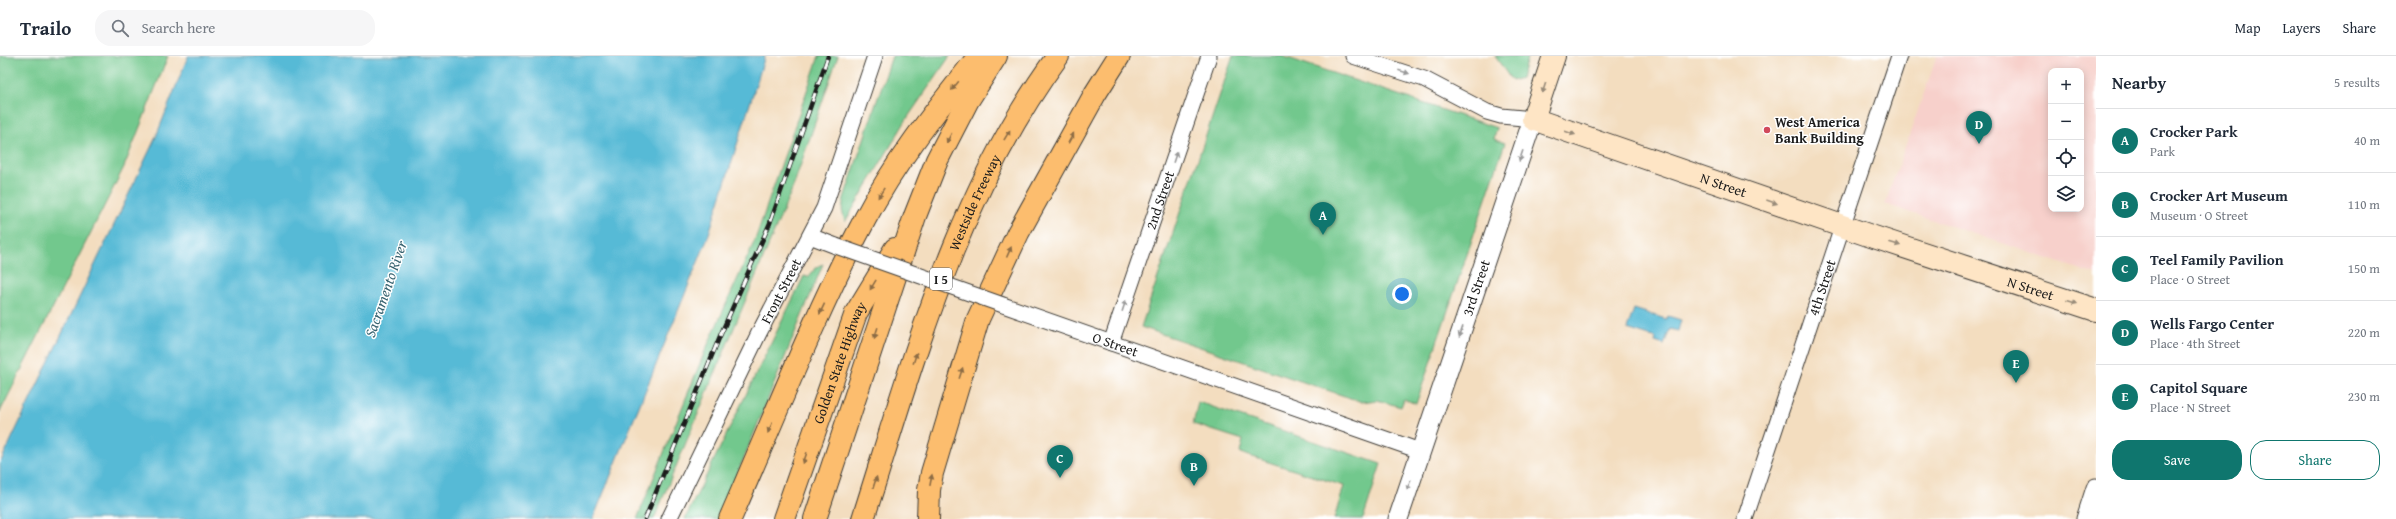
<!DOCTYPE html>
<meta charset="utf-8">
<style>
:root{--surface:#fff;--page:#f6f6f7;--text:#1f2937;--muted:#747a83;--line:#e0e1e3;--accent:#0f766e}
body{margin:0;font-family:"Gentium Book Plus",serif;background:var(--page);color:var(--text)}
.controls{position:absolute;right:12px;top:12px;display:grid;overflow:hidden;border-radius:8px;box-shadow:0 2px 10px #0003}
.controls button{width:36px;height:36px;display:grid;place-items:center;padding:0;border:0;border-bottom:1px solid var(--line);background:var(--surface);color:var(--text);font:20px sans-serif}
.you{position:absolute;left:1402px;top:238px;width:14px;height:14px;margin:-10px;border:3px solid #fff;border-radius:50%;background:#1a73e8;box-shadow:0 0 0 6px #1a73e833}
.badge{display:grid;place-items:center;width:26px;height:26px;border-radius:50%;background:var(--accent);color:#fff;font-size:13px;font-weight:700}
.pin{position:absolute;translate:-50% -33px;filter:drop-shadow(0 1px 2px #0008)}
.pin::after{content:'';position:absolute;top:21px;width:14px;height:12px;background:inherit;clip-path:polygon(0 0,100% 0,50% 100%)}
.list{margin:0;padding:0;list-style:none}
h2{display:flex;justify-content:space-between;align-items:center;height:52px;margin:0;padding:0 16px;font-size:17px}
h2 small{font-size:13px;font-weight:400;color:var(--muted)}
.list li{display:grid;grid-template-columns:26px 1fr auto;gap:12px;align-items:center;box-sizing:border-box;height:64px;padding:0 16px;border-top:1px solid var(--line)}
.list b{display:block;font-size:15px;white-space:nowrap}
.list p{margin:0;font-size:13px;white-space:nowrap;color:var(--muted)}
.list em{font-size:13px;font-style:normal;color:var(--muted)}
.actions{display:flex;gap:8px;padding:12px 16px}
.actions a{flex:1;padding:9px 0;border:1px solid var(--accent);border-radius:16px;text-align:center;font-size:14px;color:var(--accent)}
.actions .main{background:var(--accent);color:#fff}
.icon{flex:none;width:22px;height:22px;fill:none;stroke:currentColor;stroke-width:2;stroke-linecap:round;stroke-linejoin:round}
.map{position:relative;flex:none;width:2096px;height:463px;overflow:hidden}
header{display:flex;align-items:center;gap:24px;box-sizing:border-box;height:56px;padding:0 20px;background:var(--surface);border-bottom:1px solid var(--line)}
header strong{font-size:19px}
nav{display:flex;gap:22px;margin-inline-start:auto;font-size:14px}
.search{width:280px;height:36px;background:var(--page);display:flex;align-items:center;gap:10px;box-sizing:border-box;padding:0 14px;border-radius:16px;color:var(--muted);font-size:15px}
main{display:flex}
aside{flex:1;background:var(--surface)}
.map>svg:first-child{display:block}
.built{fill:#f7d0cb;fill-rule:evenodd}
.green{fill:#72c88d;stroke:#477254}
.water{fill:#57bad6;stroke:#3a6b79}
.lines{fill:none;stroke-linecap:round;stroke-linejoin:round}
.minor-casing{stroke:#3c3934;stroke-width:17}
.tertiary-casing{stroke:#3c3934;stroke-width:21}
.secondary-casing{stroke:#3c3934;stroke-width:24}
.motorway-casing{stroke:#3c3934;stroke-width:24}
.minor{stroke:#fff;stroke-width:15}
.tertiary{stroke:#fff;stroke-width:19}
.secondary{stroke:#fee5c5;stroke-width:22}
.motorway{stroke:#fcbd6e;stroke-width:22}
.rail-casing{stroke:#1c1c1c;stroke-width:4.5}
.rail{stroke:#fff;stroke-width:3;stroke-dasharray:9;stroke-linecap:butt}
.minor-bridge-casing{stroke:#3c3934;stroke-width:17;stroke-linecap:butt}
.minor-bridge{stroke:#fff;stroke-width:15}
.oneway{fill:#999}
.oneway2{fill:#8c6c45}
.oneway3{fill:#988b79}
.poi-dot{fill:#d1495b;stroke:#fff;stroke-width:1.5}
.labels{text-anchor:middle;stroke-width:3;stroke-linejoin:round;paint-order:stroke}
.shield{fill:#fff;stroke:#606060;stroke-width:1}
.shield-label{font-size:13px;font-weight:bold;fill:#1c1c1c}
.poi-label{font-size:14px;font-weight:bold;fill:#1c1c1c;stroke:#fff;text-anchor:start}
.street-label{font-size:14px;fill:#1c1c1c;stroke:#fff}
.water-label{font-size:15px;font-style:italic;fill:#376370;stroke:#fff}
</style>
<header>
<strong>Trailo</strong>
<div class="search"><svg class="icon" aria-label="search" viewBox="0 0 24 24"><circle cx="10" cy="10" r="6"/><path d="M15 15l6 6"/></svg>Search here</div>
<nav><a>Map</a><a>Layers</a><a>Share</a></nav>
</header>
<main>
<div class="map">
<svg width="2096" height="463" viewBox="0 0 2096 463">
<rect width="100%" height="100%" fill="#fff"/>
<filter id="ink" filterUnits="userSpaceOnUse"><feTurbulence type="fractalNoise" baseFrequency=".025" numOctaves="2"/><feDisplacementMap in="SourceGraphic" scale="8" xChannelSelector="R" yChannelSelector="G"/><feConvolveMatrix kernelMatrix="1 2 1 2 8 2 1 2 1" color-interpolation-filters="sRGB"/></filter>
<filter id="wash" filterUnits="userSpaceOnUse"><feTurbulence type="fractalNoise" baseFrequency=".012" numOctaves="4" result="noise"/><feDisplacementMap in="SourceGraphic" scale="16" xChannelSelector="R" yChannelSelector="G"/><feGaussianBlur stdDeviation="0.9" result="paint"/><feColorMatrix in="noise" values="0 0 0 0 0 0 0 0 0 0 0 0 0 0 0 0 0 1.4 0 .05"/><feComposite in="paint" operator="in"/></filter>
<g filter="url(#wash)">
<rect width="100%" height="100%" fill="#f3ddbf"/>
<path class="built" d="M1937 0H2096V219L1885 148ZM2051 15H2081V153H2051Z"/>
<g class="green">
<polygon points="0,0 168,0 124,111 0,356"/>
<polygon points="819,0 838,0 793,131 654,463 637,463 705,295 755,184"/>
<polygon points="892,0 950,0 908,61 845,166 842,154 844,142"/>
<polygon points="1233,0 1282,0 1497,72 1494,83 1505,87 1416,348 1404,343 1401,351 1377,344 1362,346 1141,271"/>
<polygon points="1495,0 1528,0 1521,22 1512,25"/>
<polygon points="823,208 719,463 685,463 804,220 808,221 818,210"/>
<polygon points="1198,346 1381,408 1363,463 1334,463 1344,430 1240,397 1243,384 1193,368"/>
</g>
<g class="water">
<polygon points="188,0 765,0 707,184 593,463 0,463 0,407 155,83"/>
<polygon points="1634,253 1666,263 1668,260 1681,264 1678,275 1670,273 1664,289 1655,286 1656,282 1627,273"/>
</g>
</g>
<g filter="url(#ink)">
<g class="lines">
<defs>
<g id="minor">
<polyline points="1353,0 1424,23 1487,56 1501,60 1533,63"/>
<polyline points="810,180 836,190"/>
<path id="s1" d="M1003 249 1420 395"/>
<path id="s2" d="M1111 287 1209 0"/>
<path id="s3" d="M669 463 759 277 824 152 875 0"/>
<path id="s4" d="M1745 463 1899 0"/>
</g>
<g id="tertiary">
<path id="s5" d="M1398 463 1533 63"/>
<polyline points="2086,463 2096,432"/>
</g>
<g id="secondary">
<path id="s6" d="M1554 0 1533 63 1868 179 2096 254"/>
</g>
<g id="motorway">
<path d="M730 463C774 363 814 260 865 163 896 104 938 52 979 0"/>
<path id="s7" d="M784 463 856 257 895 193"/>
<polyline points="815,463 915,160 937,104 968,44 996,0"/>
<path id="s8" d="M863 463C914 303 957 137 1058 0"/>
<polyline points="928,463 929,434 932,417 978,263 1018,177 1095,38 1119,0"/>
</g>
</defs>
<use href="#minor" class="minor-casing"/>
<use href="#tertiary" class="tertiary-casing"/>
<use href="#secondary" class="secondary-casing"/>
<use href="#motorway" class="motorway-casing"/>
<use href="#minor" class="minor"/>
<use href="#tertiary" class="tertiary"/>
<use href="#secondary" class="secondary"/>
<use href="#motorway" class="motorway"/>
<defs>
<polyline id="rail" points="645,463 720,280 770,167 828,0"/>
</defs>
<use href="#rail" class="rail-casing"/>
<use href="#rail" class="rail"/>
<defs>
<polyline id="minor-bridge" points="836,190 1003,249"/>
</defs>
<use href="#minor-bridge" class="minor-bridge-casing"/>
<use href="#minor-bridge" class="minor-bridge"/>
</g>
<defs><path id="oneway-solid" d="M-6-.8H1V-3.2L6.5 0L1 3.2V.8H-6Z"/></defs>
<g class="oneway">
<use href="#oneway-solid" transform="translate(1404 16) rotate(18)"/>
<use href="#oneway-solid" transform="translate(1521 100) rotate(109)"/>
<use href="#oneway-solid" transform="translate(1175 101) rotate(-71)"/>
<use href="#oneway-solid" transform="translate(1124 250) rotate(-71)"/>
<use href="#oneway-solid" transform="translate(1461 276) rotate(109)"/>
<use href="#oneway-solid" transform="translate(1409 429) rotate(108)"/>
</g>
<g class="oneway2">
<use href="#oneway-solid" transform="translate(955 30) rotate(129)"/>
<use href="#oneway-solid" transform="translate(1007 79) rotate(-59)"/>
<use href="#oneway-solid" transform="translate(949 82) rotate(117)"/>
<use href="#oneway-solid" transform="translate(1071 82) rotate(-61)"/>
<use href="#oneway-solid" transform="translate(881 137) rotate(122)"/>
<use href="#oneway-solid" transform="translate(1009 196) rotate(-66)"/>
<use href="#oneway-solid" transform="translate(873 229) rotate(121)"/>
<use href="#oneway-solid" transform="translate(822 253) rotate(115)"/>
<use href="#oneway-solid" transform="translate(876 277) rotate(108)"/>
<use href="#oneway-solid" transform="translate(915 302) rotate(-72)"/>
<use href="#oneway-solid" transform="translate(961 317) rotate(-72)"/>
<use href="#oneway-solid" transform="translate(770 372) rotate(114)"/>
<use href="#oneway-solid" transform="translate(805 402) rotate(109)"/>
<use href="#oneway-solid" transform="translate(931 424) rotate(-79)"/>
<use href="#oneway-solid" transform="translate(875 426) rotate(-72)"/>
</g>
<g class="oneway3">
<use href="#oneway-solid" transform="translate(1544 32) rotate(108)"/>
<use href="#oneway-solid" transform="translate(1570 77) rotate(19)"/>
<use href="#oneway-solid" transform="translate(1772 146) rotate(19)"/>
<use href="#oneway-solid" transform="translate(1895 188) rotate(18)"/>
<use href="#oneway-solid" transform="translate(2072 246) rotate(18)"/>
</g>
</g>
<circle class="poi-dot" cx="1767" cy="74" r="4"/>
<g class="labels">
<rect class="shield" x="930" y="212" width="22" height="22" rx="3"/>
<g class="shield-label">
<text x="941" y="228">I 5</text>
</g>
<g class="poi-label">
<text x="1775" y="71">West America<tspan x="1775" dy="16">Bank Building</tspan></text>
</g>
<g class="street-label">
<text dy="5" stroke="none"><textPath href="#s6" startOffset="268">N Street</textPath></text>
<text dy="5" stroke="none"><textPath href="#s2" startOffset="151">2nd Street</textPath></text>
<text dy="5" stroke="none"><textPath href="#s8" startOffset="336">Westside Freeway</textPath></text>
<text dy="5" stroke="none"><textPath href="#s4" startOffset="244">4th Street</textPath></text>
<text dy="5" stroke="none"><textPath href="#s5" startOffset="244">3rd Street</textPath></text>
<text dy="5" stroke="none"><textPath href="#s6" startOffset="592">N Street</textPath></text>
<text dy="5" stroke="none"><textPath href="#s3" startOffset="254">Front Street</textPath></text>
<text dy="5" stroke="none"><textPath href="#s1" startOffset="119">O Street</textPath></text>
<text dy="5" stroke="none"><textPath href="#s7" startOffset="166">Golden State Highway</textPath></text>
</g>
<g class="water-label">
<text transform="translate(386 233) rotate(-71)" y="5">Sacramento River</text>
</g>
</g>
</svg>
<div class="controls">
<button>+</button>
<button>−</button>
<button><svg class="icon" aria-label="locate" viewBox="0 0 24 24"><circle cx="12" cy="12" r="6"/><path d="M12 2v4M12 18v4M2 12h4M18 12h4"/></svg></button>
<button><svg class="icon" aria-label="layers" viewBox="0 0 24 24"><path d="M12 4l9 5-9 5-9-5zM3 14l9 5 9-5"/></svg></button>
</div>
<div class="you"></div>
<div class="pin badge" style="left:1323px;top:179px">A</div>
<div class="pin badge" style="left:1194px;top:430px">B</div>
<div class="pin badge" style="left:1060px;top:422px">C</div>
<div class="pin badge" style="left:1979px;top:88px">D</div>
<div class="pin badge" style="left:2016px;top:327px">E</div>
</div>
<aside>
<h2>Nearby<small>5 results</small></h2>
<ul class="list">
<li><span class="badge">A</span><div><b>Crocker Park</b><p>Park</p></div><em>40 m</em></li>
<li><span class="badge">B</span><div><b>Crocker Art Museum</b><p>Museum · O Street</p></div><em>110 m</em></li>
<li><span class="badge">C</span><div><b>Teel Family Pavilion</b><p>Place · O Street</p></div><em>150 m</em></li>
<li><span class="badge">D</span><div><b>Wells Fargo Center</b><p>Place · 4th Street</p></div><em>220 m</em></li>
<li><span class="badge">E</span><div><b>Capitol Square</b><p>Place · N Street</p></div><em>230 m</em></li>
</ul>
<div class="actions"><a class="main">Save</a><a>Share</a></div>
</aside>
</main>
